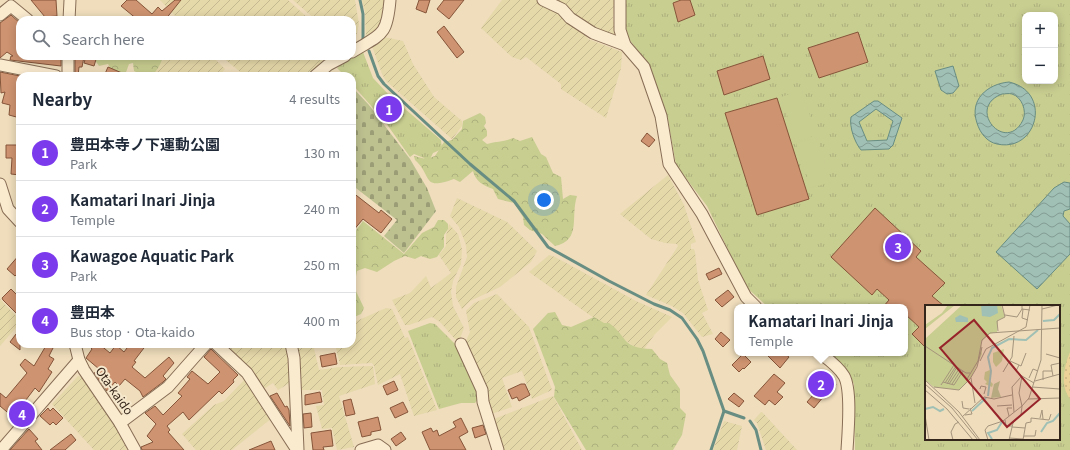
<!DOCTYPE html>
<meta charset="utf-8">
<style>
:root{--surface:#fff;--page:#f2f2f3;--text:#1f2937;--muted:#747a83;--line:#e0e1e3;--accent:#7c3aed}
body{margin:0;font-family:Georgia,"Noto Sans JP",serif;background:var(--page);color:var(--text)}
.controls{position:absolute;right:12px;top:12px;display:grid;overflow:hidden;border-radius:8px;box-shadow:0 2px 10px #0003}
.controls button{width:36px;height:36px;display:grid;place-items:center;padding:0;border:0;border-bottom:1px solid var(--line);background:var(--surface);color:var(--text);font:20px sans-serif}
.you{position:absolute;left:544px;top:200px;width:14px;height:14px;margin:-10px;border:3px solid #fff;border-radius:50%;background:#1a73e8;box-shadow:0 0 0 6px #1a73e833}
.badge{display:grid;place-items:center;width:26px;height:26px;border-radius:50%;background:var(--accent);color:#fff;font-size:13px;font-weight:700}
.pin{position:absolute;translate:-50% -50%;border:2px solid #fff;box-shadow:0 1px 4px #0006}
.popup{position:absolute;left:734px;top:304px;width:174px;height:52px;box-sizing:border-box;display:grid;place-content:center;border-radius:8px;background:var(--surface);filter:drop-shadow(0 1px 3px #0005);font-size:13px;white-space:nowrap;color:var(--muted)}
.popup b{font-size:15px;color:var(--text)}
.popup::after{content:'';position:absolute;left:50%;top:100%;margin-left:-8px;border:8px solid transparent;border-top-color:var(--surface)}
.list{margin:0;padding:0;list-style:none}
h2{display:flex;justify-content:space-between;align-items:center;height:52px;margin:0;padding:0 16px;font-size:17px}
h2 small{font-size:13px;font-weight:400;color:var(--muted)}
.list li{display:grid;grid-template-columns:26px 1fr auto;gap:12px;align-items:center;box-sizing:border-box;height:56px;padding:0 16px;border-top:1px solid var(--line)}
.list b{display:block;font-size:15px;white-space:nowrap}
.list p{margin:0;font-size:13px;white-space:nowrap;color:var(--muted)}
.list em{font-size:13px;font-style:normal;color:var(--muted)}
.icon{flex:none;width:22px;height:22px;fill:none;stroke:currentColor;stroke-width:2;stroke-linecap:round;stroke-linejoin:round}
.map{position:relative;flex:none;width:1070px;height:450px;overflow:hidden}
.search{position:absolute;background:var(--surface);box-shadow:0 2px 10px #0003;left:16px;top:16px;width:340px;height:44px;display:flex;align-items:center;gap:10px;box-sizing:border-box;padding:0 14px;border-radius:12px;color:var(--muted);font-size:15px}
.panel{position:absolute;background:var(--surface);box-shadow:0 2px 10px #0003;left:16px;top:72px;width:340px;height:276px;border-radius:12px}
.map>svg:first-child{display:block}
.farmland{fill:url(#farmland-furrows)}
.grass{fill:url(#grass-tufts);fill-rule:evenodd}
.forest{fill:url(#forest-crowns)}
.sand{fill:url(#sand-dots)}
.cemetery{fill:url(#cemetery-stones)}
.garden{fill:#c8cd90}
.water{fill:url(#water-waves);stroke:#688d82;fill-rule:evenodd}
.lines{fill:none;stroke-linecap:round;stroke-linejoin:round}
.stream{stroke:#688d82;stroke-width:3}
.building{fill:#ce9370;stroke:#86553a}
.minor-casing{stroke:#876d55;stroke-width:13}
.minor{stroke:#faebcf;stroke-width:11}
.labels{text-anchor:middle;stroke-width:4;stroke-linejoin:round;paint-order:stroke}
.street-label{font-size:12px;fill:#35261b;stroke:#f6e8cc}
.inset-river{fill:none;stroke:#a0c0b5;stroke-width:2}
.inset-road{fill:none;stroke:#a5947c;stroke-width:1}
.view{fill:#97242a;fill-opacity:0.15;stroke:#97242a;stroke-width:2}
.inset-edge{fill:none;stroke:#35261b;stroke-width:2}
</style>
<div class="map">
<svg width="1070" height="450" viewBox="0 0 1070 450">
<defs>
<pattern id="farmland-furrows" width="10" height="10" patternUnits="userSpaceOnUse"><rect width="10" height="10" fill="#e5d8a9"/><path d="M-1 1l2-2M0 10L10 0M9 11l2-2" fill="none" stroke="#c5b991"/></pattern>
<pattern id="grass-tufts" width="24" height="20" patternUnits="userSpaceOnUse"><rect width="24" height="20" fill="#c8cd90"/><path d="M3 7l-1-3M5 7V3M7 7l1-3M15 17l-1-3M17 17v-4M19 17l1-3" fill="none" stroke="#acb07c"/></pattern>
<pattern id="forest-crowns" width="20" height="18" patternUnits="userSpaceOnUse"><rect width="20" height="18" fill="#c8cd90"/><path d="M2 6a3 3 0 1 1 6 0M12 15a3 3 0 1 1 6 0" fill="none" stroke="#acb07c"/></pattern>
<pattern id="sand-dots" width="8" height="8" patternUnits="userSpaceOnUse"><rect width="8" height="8" fill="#ecd297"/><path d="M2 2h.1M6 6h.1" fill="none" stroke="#cbb482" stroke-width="1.8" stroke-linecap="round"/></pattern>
<pattern id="cemetery-stones" width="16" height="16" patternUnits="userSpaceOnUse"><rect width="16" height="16" fill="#bdc190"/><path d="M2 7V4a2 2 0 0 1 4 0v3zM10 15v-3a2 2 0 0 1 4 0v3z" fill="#9a9d75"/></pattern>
<pattern id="water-waves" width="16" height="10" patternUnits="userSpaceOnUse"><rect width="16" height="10" fill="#a0c0b5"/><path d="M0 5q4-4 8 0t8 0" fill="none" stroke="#839c92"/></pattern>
</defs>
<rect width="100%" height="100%" fill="#efddbc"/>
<g class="farmland">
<polygon points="160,0 288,0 310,20 179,20"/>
<polygon points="293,0 355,0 359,24 355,42 352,43 352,20 316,20"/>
<polygon points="362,0 387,0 382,25 366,40 365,12"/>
<polygon points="502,0 538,0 554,7 581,29 588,39 622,52 621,68 606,118 561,89 561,84 526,57 521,60 512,57 481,28"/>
<polygon points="548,0 614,0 613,19 618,41 581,24"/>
<polygon points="384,37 403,41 413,64 434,97 462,121 462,126 452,139 386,81 382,74 372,46"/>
<polygon points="166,56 212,56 225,69 219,76 150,76"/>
<polygon points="221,56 325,56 321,65 308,76 245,76"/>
<polygon points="668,175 684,205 696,242 691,244 691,249 694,249 695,252 698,280 708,310 702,313 713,334 702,337 683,313 672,306 646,295 678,246 677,244 665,243 651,239 620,214"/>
<polygon points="457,198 507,222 537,251 531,262 500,287 470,301 462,309 456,297 456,287 467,257 466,245 459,227 450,216"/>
<polygon points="449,224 458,234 462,249 461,264 453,281 451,292 453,306 464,328 459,341 454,338 440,322 432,317 409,325 405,325 392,300 410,293 426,276 431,288 451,273 439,255 446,246 446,236"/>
<polygon points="549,255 555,257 636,301 672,317 655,334 642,352 529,272"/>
<polygon points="497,294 529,327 552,390 532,399 522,371 502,378 512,407 491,414 465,343 470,332 466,311 474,303"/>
<polygon points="0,299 20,320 20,323 0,346"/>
<polygon points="386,308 392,309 405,338 408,337 437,410 414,416 400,374 378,385 374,366 372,363 340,365 335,344 352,344 352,323"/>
<polygon points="220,344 288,344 291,382 278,390 273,383 262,390"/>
<polygon points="293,344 313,344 319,370 340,367 373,366 375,384 339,396 354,447 337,450 332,428 322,429 316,406 324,405 322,390 298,390"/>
<polygon points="78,376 83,377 116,424 127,450 94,450 52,404"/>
<polygon points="246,378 272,418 232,450 196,450 182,434 214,405 224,401"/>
<polygon points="553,396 582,450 503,450 494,419"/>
<polygon points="761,412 762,412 797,450 766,450 757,423 754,420"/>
<polygon points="724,421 742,426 737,450 713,450"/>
</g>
<g class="grass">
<path d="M624 0H1070V450H855L854 384 846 369 826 353H905V307H768L746 287 707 206 676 165 668 120 648 64 629 39 624 22ZM1025 15H1055V81H1025ZM926 306H1059V439H926Z"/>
<polygon points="363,52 373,78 389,95 441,140 442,149 433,153 427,165 424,158 414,154 410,157 386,123 352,84 352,76 345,76 337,68 347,59"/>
<polygon points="430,323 435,324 458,347 477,386 478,399 475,403 461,403 439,409 408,331"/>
</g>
<g class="forest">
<path d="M92 56H164C160 64 154 81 142 76 139 74 137 72 134 71L133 63 129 64 125 75 112 71 108 64 99 66Z"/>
<path d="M480 113 485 117 486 123 484 126 487 131V136L482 140 487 144C497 141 504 142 513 138L520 141 532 137 541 154 546 157 553 173 561 177 563 199 570 195 577 196C570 217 582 240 555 246L542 234 530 230 524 225 523 217 514 203 498 199 493 189C484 186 475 181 473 171L460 182 454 179C421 191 433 176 415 160L414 156 426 159 435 156 444 142 452 140 462 129 463 121Z"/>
<polygon points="438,220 444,220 448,224 448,229 444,235 444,247 437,257 430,259 421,256 415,259 405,256 394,261 377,272 365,268 357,271 354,287 364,308 361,314 352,318 352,232 354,233 363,221 404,254 422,233 434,227"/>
<path d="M555 312 562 325 571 327 594 317 604 323H609C628 337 621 348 652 349L660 359 667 363 670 375 680 389V408L686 414 682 435 673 450H586L554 397 555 387 533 329 548 313Z"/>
</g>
<path class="sand" d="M1070 352V399C1060 386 1064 366 1070 352Z"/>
<polygon class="cemetery" points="352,87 369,105 410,159 427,188 436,211 404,253 384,236 397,220 352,185"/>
<g class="garden">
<polygon points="802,90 816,135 796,142 781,97"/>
<polygon points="817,138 831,182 811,188 796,143"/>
</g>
<g class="water">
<polygon points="953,66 959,86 953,93 947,94 941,90 935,71"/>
<path d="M1009 82C1053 92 1037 153 997 144 987 142 980 133 977 123 969 100 987 84 1009 82ZM1002 94C1005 94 1009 93 1012 94 1022 97 1027 111 1023 120 1006 155 965 108 1002 94Z"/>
<path d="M874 101H878L902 118 893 145 889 149 861 150C855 143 849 127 851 117ZM876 109 893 121 887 140 867 141 859 122Z"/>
<polygon points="1064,182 1070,183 1070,209 1064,211 1063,216 1070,224 1070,254 1037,289 996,252 1054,188"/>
</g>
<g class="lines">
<g class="stream">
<polyline points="360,0 363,14 363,40"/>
<polyline points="369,51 378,76 384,84 470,164 514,201 548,247 609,281 654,304 670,310 682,318 697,339 703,351 724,411 711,450"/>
<polyline points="724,411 744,418"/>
<polyline points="750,421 756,430 761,450"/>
</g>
</g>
<g class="building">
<polygon points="31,0 56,0 57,16 45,17"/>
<polygon points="127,0 136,0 152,14 158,7 162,11 175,0 181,0 165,20 138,20 121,6"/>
<polygon points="419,0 430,0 426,13 416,9"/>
<polygon points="444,0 464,0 449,19 437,9"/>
<polygon points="681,0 690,0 695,15 678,22 673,3"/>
<polygon points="11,15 20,23 20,56 61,56 61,66 10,60 11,56 13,56 7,52 0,58 0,23"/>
<polygon points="444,26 464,52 457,58 437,32"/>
<polygon points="858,32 868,62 819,78 808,48"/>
<polygon points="75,56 84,57 82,67 79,67 78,76 75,76"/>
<polygon points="86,56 97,56 94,66 84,63"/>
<polygon points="763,56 770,79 724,95 717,71"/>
<polygon points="108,67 129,76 104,76"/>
<polygon points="0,72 20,76 20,118 9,115 10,105 2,103 5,92 1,93"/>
<polygon points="777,98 809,199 757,215 725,113"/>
<polygon points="647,133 655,140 649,147 641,141"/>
<polygon points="6,145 19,145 20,175 11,174 12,158 6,158"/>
<polygon points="352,192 379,213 381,210 392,219 381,233 363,219 352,232"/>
<polygon points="875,208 921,251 916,257 945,283 932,296 944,306 926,306 926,348 912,334 919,327 905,314 905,307 883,307 889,300 877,289 872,295 831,257"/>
<polygon points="20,254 20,271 15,276 7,269"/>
<polygon points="719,268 722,274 709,280 706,274"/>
<polygon points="11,289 20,298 20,317 3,300 2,298"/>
<polygon points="728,290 734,297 722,307 715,300"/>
<polygon points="721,332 730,340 723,347 715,339"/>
<polygon points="16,334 20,337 20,350 10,342"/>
<polygon points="47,344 55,344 49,356 54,359 48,369 52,372 39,392 35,388 13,417 0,406 0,393 6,398 27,373 20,365 25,359 34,366"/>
<polygon points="87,344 99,344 110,353 116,345 124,352 130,344 147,344 134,361 136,362 132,367 145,378 169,357 174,363 163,376 166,379 163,382 143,397 140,391 125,379 119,386 115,382 107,391 94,373 99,369 86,358 92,349"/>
<polygon points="211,349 238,375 233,380 234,382 222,394 219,391 217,393 189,420 183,412 167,426 170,430 168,432 184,450 142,450 141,447 153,442 147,436 156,424 145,413 155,406 163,415 182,396 178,393 190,379 187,377 192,371 208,384 220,372 204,357"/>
<polygon points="335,353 337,364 322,367 320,356"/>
<polygon points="765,353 784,353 789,357 780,368"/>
<polygon points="743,354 751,362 744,369 743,368 739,372 732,365"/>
<polygon points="774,374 785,383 777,392 783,397 775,405 769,400 765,405 754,396"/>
<polygon points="820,375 836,384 832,391 829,390 814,408 807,402 820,387 815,384"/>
<polygon points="394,381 398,390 387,395 383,386"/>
<polygon points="521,384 525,384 530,395 519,401 517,397 512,399 508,390"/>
<polygon points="320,392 322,402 305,405 305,395"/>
<polygon points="277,393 285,407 287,406 289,410 290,426 270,396"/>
<polygon points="734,393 744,401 739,407 728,399"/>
<polygon points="351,399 355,414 346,416 343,401"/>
<polygon points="403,402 408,412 395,418 390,408"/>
<polygon points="48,408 50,411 53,408 63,418 56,425 53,422 50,425 40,416"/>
<polygon points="311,413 312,427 304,428 303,414"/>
<polygon points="378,417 381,430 371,432 371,435 362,437 358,422"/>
<polygon points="461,418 468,432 459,437 466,450 430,450 422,432 431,428 433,432 437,430 439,436 456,427 453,422"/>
<polygon points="483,425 486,434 475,438 472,428"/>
<polygon points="29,429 38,439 35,441 42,450 10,450"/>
<polygon points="331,430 333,446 323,447 324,450 313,450 311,433"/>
<polygon points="401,432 406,439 396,446 391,439"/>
<polygon points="71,434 76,440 65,450 50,450"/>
<polygon points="271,441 275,450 249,450"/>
</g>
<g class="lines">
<defs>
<g id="minor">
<polyline points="543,0 562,9 570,18 593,33 625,45"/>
<polyline points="620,0 620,30 625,45 644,67 661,116 669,164 702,214 746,297 756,307"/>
<polyline points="0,15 11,6 28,20"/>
<polyline points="69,20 70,0"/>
<path d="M352 52C381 34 387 37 390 0"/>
<polyline points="0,65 56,76"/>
<polyline points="68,76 68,56"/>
<polyline points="315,76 328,65 345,56"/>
<polyline points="0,184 8,209 20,222"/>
<polyline points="75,344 79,360 84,370 120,423 135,450"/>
<polyline points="216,344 247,373 297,450"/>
<polyline points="291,344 294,358 298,450"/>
<polyline points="461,344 482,390 483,402 498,450"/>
<path d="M820 353C829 360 838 366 844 376 852 390 848 433 847 450"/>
<polyline points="120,423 168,387 206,344"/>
<polyline points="1,450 79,360"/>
<polyline points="361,450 378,445 385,450"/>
</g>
</defs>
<use href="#minor" class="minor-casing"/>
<use href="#minor" class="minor"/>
</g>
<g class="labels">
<g class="street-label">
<text transform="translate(114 391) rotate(55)" y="4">Ota-kaido</text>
</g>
</g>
<g transform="translate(925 305)">
<rect width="135" height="135" fill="#efddbc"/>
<path d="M37 0H76L80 12 73 15 72 27 64 29 56 37 57 49 46 73 34 85 9 82 0 75V34Z" fill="#c8cd90"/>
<path d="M23 0H30L0 24V20L17 8ZM79 44 77 56 71 62 68 57V48ZM65 65V76L68 79 67 82 60 79 62 77 59 74 60 67Z" fill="#c8cd90"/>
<path d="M75 76 73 84 76 92 66 93 69 79Z" fill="#bdc190"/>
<path d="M56 0H72L73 8 65 12 57 11ZM35 10 43 13V17H31L30 13Z" fill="#a0c0b5"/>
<path class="inset-river" d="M118 16 129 15 135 9M63 91 66 66 63 52 67 43 84 34 101 35 113 25M0 104 8 102 15 106 19 104M47 106 61 93M116 127 122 118 128 116 135 108M67 134 63 128 72 125 77 117"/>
<path class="inset-road" d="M97 0V4L105 5M98 4 97 13 103 15M117 4 133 0M80 10 92 12 97 4M73 26 72 16 80 12 77 0M0 41 41 68H45M121 49 135 53M55 56 61 44 101 22 105 0M85 56 94 60 91 66 97 71 94 88 97 101M94 60 96 61 101 48M78 67 87 52 89 31M97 71 109 78M128 71 126 60 135 58M46 73 50 98M104 73 108 64 113 66M42 74 53 56 57 35 65 28 135 23M0 75 34 107 55 135M118 75V66H127M110 76 135 69M18 77 29 60M20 78 31 61M0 79 27 103 53 135M22 79 32 62M24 79 34 64M27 79 36 65M16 80 18 77 29 80 38 66M9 82 34 85 45 74 52 62 57 42M107 82 135 84M55 84 56 81 61 82 59 89M0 85 22 104 48 135M103 94 135 93M37 96 38 103 44 104M72 101 87 100M89 107 87 82 96 72M0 110 4 135M40 110 47 109 45 103M84 111 82 103H87M37 112 59 92 69 94 87 90M115 113 117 105 118 114M80 115 81 121H87M87 122 100 123M99 131H110L111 125M84 133 98 134M28 135 26 127 30 119 34 117M63 135 60 125 63 121 78 116 97 101M84 135 88 118 96 110 97 101 104 93 116 55 117 0M98 135 101 118 106 117V113L124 115 126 109"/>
<path class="view" d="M49 15 115 94 82 122 15 43Z"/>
<rect width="135" height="135" class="inset-edge"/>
</g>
</svg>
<div class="controls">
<button>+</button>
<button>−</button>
</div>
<div class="you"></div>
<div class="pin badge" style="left:389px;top:109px">1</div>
<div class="pin badge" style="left:821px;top:384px">2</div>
<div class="popup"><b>Kamatari Inari Jinja</b>Temple</div>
<div class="pin badge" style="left:898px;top:247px">3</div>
<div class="pin badge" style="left:22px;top:414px">4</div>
<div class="search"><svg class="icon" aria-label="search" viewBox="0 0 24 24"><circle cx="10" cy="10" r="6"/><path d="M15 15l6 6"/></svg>Search here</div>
<section class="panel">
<h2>Nearby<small>4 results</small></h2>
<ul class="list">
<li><span class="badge">1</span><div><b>豊田本寺ノ下運動公園</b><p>Park</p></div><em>130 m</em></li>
<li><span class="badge">2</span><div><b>Kamatari Inari Jinja</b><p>Temple</p></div><em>240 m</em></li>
<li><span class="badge">3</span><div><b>Kawagoe Aquatic Park</b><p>Park</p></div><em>250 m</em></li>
<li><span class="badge">4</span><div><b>豊田本</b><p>Bus stop · Ota-kaido</p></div><em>400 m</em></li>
</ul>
</section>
</div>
